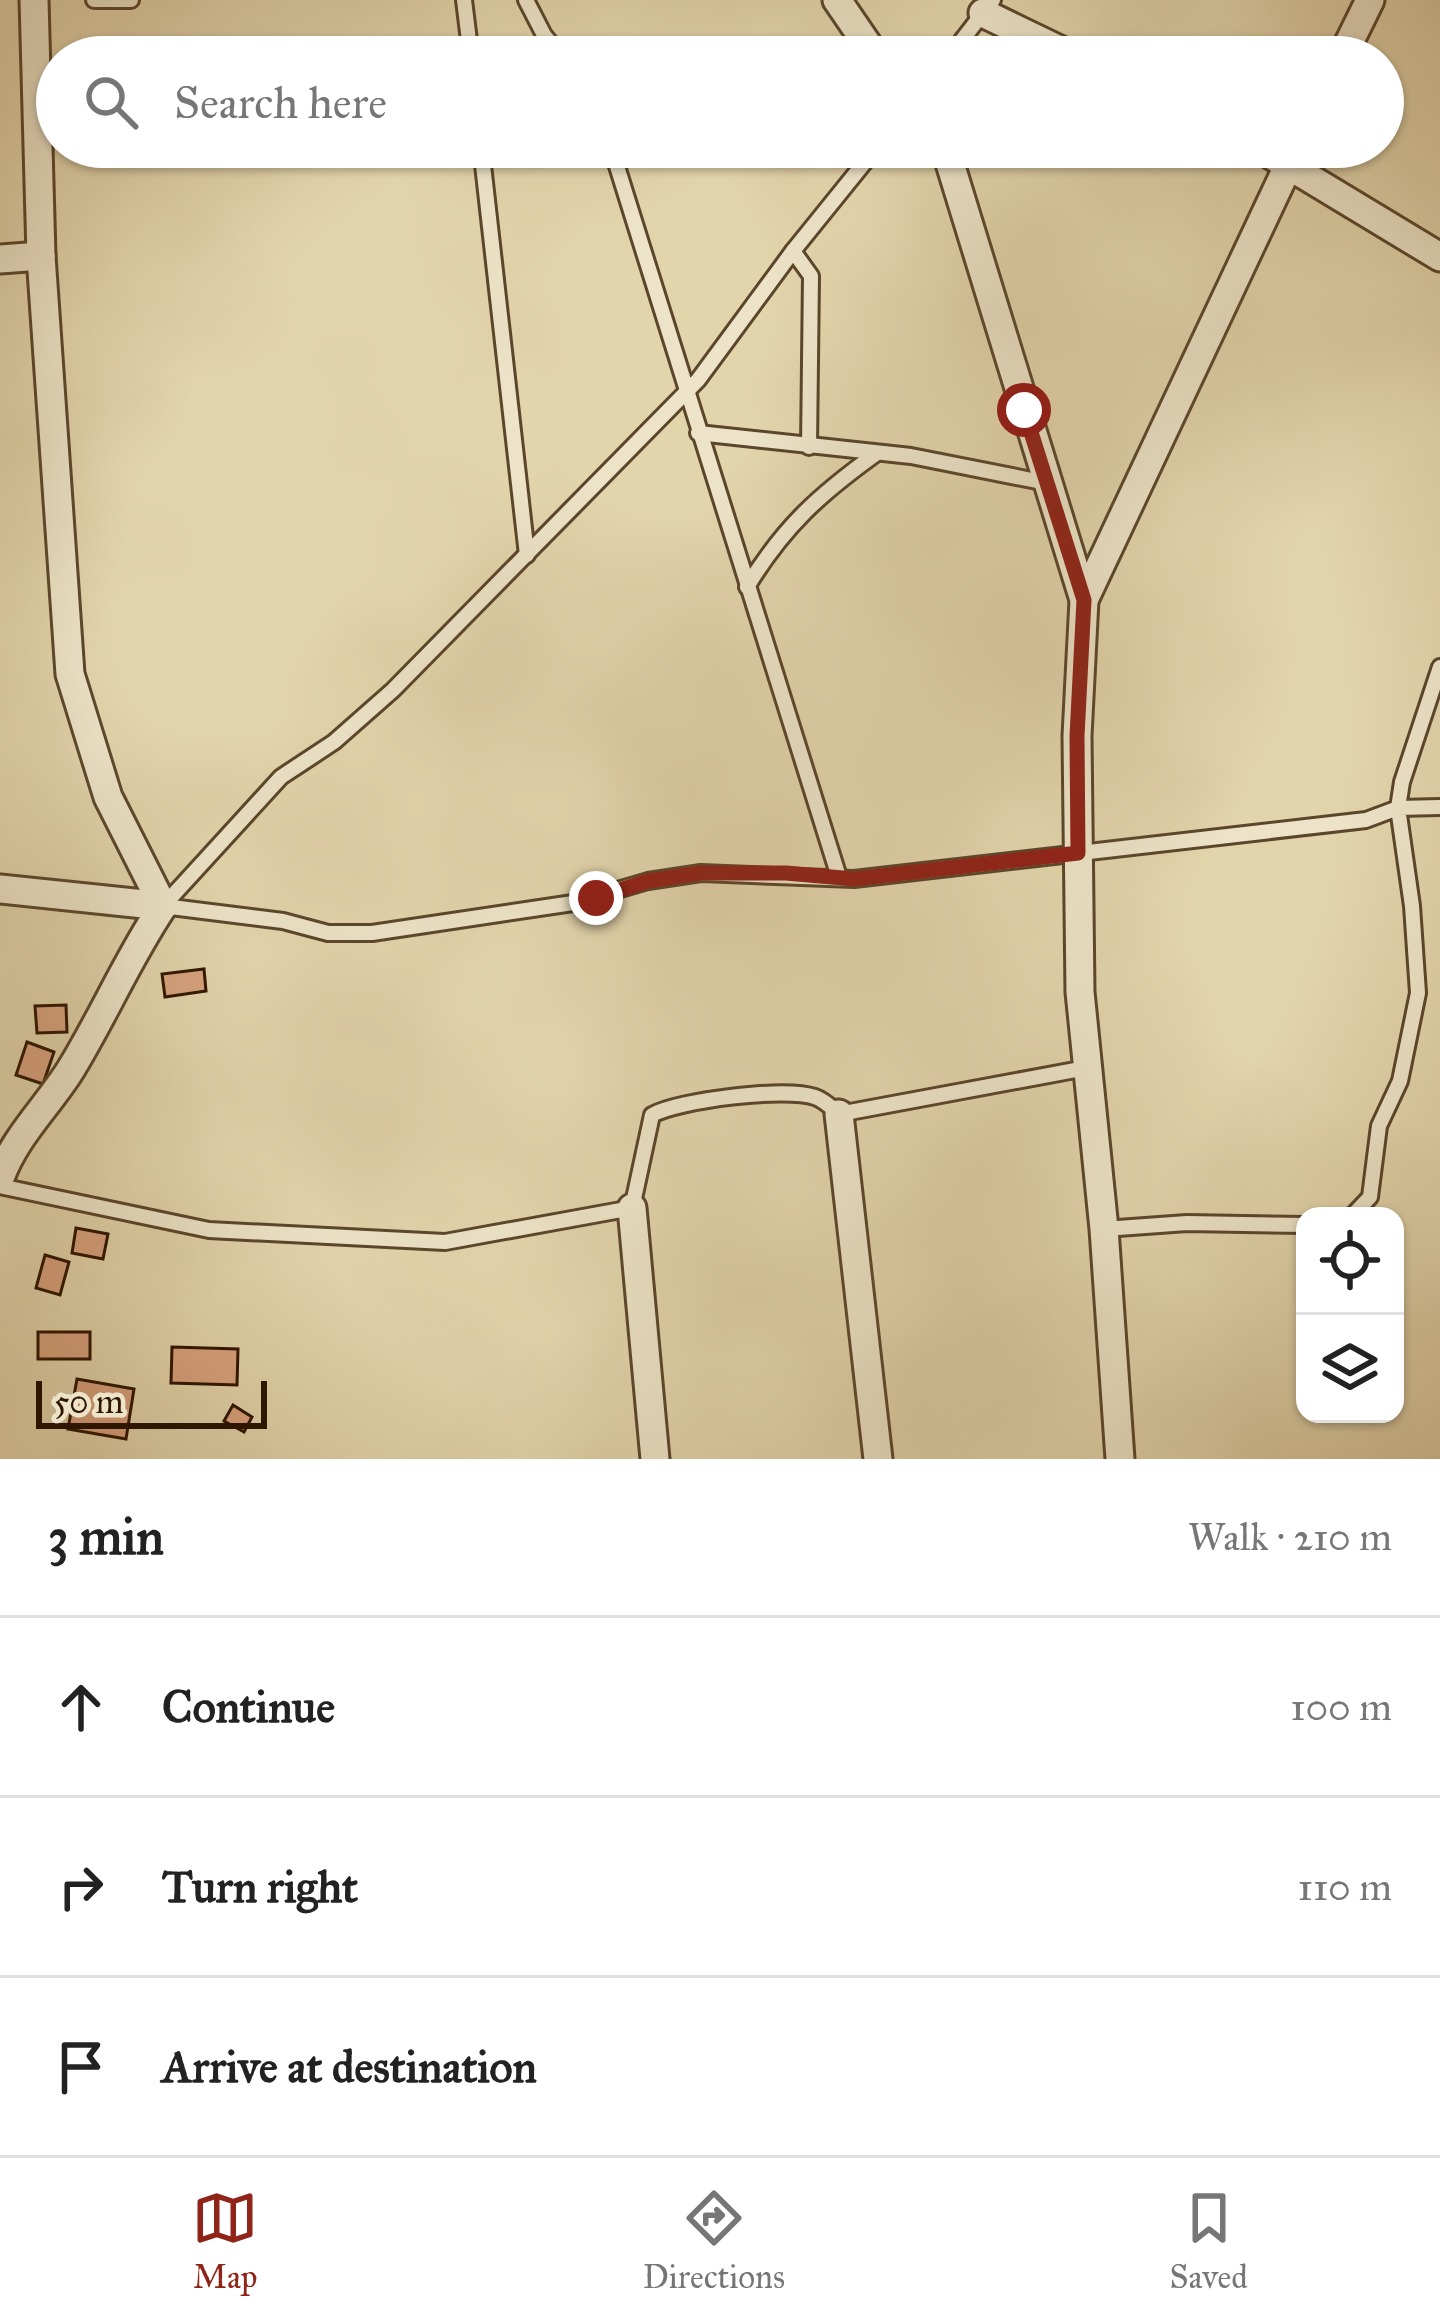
<!DOCTYPE html>
<meta charset="utf-8">
<style>
:root{--surface:#fff;--page:#f6f6f6;--text:#222;--muted:#767676;--line:#e0e0e0;--accent:#8f2418}
body{margin:0;font-family:"IM FELL Great Primer",serif;background:var(--page);color:var(--text)}
.controls{position:absolute;right:36px;bottom:36px;display:grid;overflow:hidden;border-radius:24px;box-shadow:0 3px 9px #0004}
.controls button{width:108px;height:108px;display:grid;place-items:center;padding:0;border:0;border-bottom:3px solid var(--line);background:var(--surface);color:var(--text);font:60px sans-serif}
.scale{position:absolute;left:36px;bottom:30px;width:231px;box-sizing:border-box;padding-left:12px;border:6px solid #2e1600;border-top:0;font-size:33px;line-height:42px;white-space:nowrap;color:#2e1600;-webkit-text-stroke:9px #ece3c8;paint-order:stroke}
.stop{position:absolute;width:36px;height:36px;margin:-27px;border:9px solid #8f2418;border-radius:50%;background:#fff}
.stop.end{background:#8f2418;border-color:#fff;box-shadow:0 3px 12px #0008}
.list{margin:0;padding:0;list-style:none}
h2{display:flex;justify-content:space-between;align-items:center;height:156px;margin:0;padding:0 48px;font-size:51px}
h2 small{font-size:39px;font-weight:400;color:var(--muted)}
.list li{display:grid;grid-template-columns:78px 1fr auto;gap:36px;align-items:center;box-sizing:border-box;height:180px;padding:0 48px;border-top:3px solid var(--line)}
.list b{display:block;font-size:45px;white-space:nowrap}
.list em{font-size:39px;font-style:normal;color:var(--muted)}
.icon{flex:none;width:66px;height:66px;fill:none;stroke:currentColor;stroke-width:2;stroke-linecap:round;stroke-linejoin:round}
.map{position:relative;flex:none;width:1440px;height:1459px;overflow:hidden}
.search{position:absolute;background:var(--surface);box-shadow:0 3px 9px #0004;left:36px;right:36px;top:36px;height:132px;display:flex;align-items:center;gap:30px;box-sizing:border-box;padding:0 42px;border-radius:66px;color:var(--muted);font-size:45px}
.sheet{height:696px;background:var(--surface)}
nav{display:flex;justify-content:space-around;align-items:center;box-sizing:border-box;height:168px;border-top:3px solid var(--line);background:var(--surface);font-size:33px;color:var(--muted)}
nav a{display:grid;justify-items:center;gap:6px}
nav .on{color:var(--accent)}
.map>svg:first-child{display:block}
.building{fill:#d7a27e;stroke:#2e1600;stroke-width:3}
.lines{fill:none;stroke-linecap:round;stroke-linejoin:round}
.service-casing{stroke:#5b462b;stroke-width:20}
.minor-casing{stroke:#5b462b;stroke-width:33}
.service{stroke:#ece3c8;stroke-width:14}
.minor{stroke:#ece3c8;stroke-width:27}
.route{stroke:#8f2418;stroke-width:15}
</style>
<div class="map">
<svg width="1440" height="1459" viewBox="0 0 1440 1459">
<rect width="100%" height="100%" fill="#e2d4ab"/>
<filter id="stains"><feTurbulence type="fractalNoise" baseFrequency=".00167" numOctaves="4"/><feColorMatrix values="0 0 0 0 .2 0 0 0 0 .09 0 0 0 0 .02 0 0 0 .5 -.17"/></filter>
<radialGradient id="worn" r=".72"><stop offset=".6" stop-color="#630" stop-opacity="0"/><stop offset="1" stop-color="#630" stop-opacity=".3"/></radialGradient>
<g class="building">
<polygon points="204,969 206,991 165,997 162,974"/>
<polygon points="66,1005 67,1032 37,1033 35,1006"/>
<polygon points="27,1042 54,1052 43,1084 16,1075"/>
<polygon points="76,1228 108,1234 103,1259 72,1253"/>
<polygon points="45,1255 69,1262 60,1295 36,1288"/>
<rect x="38" y="1332" width="52" height="27"/>
<polygon points="172,1347 238,1349 237,1385 171,1383"/>
<polygon points="77,1379 134,1389 126,1439 68,1429"/>
<polygon points="233,1405 252,1417 244,1432 224,1421"/>
</g>
<g class="lines">
<defs>
<g id="service">
<polyline points="94,0 131,0"/>
<polyline points="464,0 471,57"/>
<polyline points="526,0 544,35 562,57"/>
<polyline points="949,57 993,0"/>
<polyline points="481,147 527,555"/>
<polyline points="611,147 839,877"/>
<polyline points="793,251 811,276 809,447"/>
<polyline points="698,433 911,456 1047,483"/>
<path d="M747 587C784 526 820 494 877 453"/>
<polyline points="164,905 281,777 334,742 393,690 698,380 793,251 877,147"/>
<polyline points="163,906 283,921 328,933 372,933 573,903 648,881 701,873 854,879 1366,820 1398,808 1402,782 1440,667"/>
<path d="M0 1186 209 1230 445 1242 632 1208 652 1115C679 1100 785 1087 815 1097 824 1100 832 1108 839 1114L1086 1068"/>
<polyline points="1352,1216 1370,1197 1379,1126 1400,1081 1418,993 1412,906 1398,808 1440,807"/>
<polyline points="1104,1229 1187,1223 1305,1225"/>
</g>
<g id="minor">
<polyline points="34,0 41,256 70,674 108,797 163,906"/>
<polyline points="837,0 876,57"/>
<polyline points="983,13 1074,57"/>
<polyline points="1342,57 1370,0"/>
<polyline points="945,147 1084,600 1077,736 1080,992 1104,1229 1120,1459"/>
<polyline points="1258,147 1440,257"/>
<polyline points="0,259 41,256"/>
<polyline points="1084,600 1297,147"/>
<polyline points="0,889 163,906"/>
<polyline points="839,1114 878,1459"/>
<path d="M0 1178C15 1136 48 1106 71 1069 104 1015 128 958 163 906"/>
<polyline points="632,1208 655,1459"/>
</g>
</defs>
<use href="#service" class="service-casing"/>
<use href="#minor" class="minor-casing"/>
<use href="#service" class="service"/>
<use href="#minor" class="minor"/>
</g>
<g class="lines">
<polyline class="route" points="596,898 648,881 701,873 786,873 854,879 1078,853 1077,736 1084,600 1024,410"/>
</g>
<rect width="100%" height="100%" filter="url(#stains)"/>
<rect width="100%" height="100%" fill="url(#worn)"/>
</svg>
<div class="controls">
<button><svg class="icon" aria-label="locate" viewBox="0 0 24 24"><circle cx="12" cy="12" r="6"/><path d="M12 2v4M12 18v4M2 12h4M18 12h4"/></svg></button>
<button><svg class="icon" aria-label="layers" viewBox="0 0 24 24"><path d="M12 4l9 5-9 5-9-5zM3 14l9 5 9-5"/></svg></button>
</div>
<div class="scale">50 m</div>
<div class="stop" style="left:1024px;top:410px"></div>
<div class="stop end" style="left:596px;top:898px"></div>
<div class="search"><svg class="icon" aria-label="search" viewBox="0 0 24 24"><circle cx="10" cy="10" r="6"/><path d="M15 15l6 6"/></svg>Search here</div>
</div>
<section class="sheet">
<h2>3 min<small>Walk · 210 m</small></h2>
<ul class="list">
<li><svg class="icon" aria-label="ahead" viewBox="0 0 24 24"><path d="M12 20V5M6 11l6-6 6 6"/></svg><div><b>Continue</b></div><em>100 m</em></li>
<li><svg class="icon" aria-label="right" viewBox="0 0 24 24"><path d="M7 20v-9h11M14 6l5 5-5 5"/></svg><div><b>Turn right</b></div><em>110 m</em></li>
<li><svg class="icon" aria-label="arrive" viewBox="0 0 24 24"><path d="M6 21V4h12l-3 4 3 4H6"/></svg><div><b>Arrive at destination</b></div></li>
</ul>
</section>
<nav>
<a class="on"><svg class="icon" aria-label="map" viewBox="0 0 24 24"><path d="M3 6l6-2 6 2 6-2v14l-6 2-6-2-6 2zM9 4v14M15 6v14"/></svg>Map</a>
<a><svg class="icon" aria-label="directions" viewBox="0 0 24 24"><path d="M12 3l9 9-9 9-9-9zM9 14v-3h6M13 9l2 2-2 2"/></svg>Directions</a>
<a><svg class="icon" aria-label="saved" viewBox="0 0 24 24"><path d="M7 4h10v16l-5-4-5 4z"/></svg>Saved</a>
</nav>
